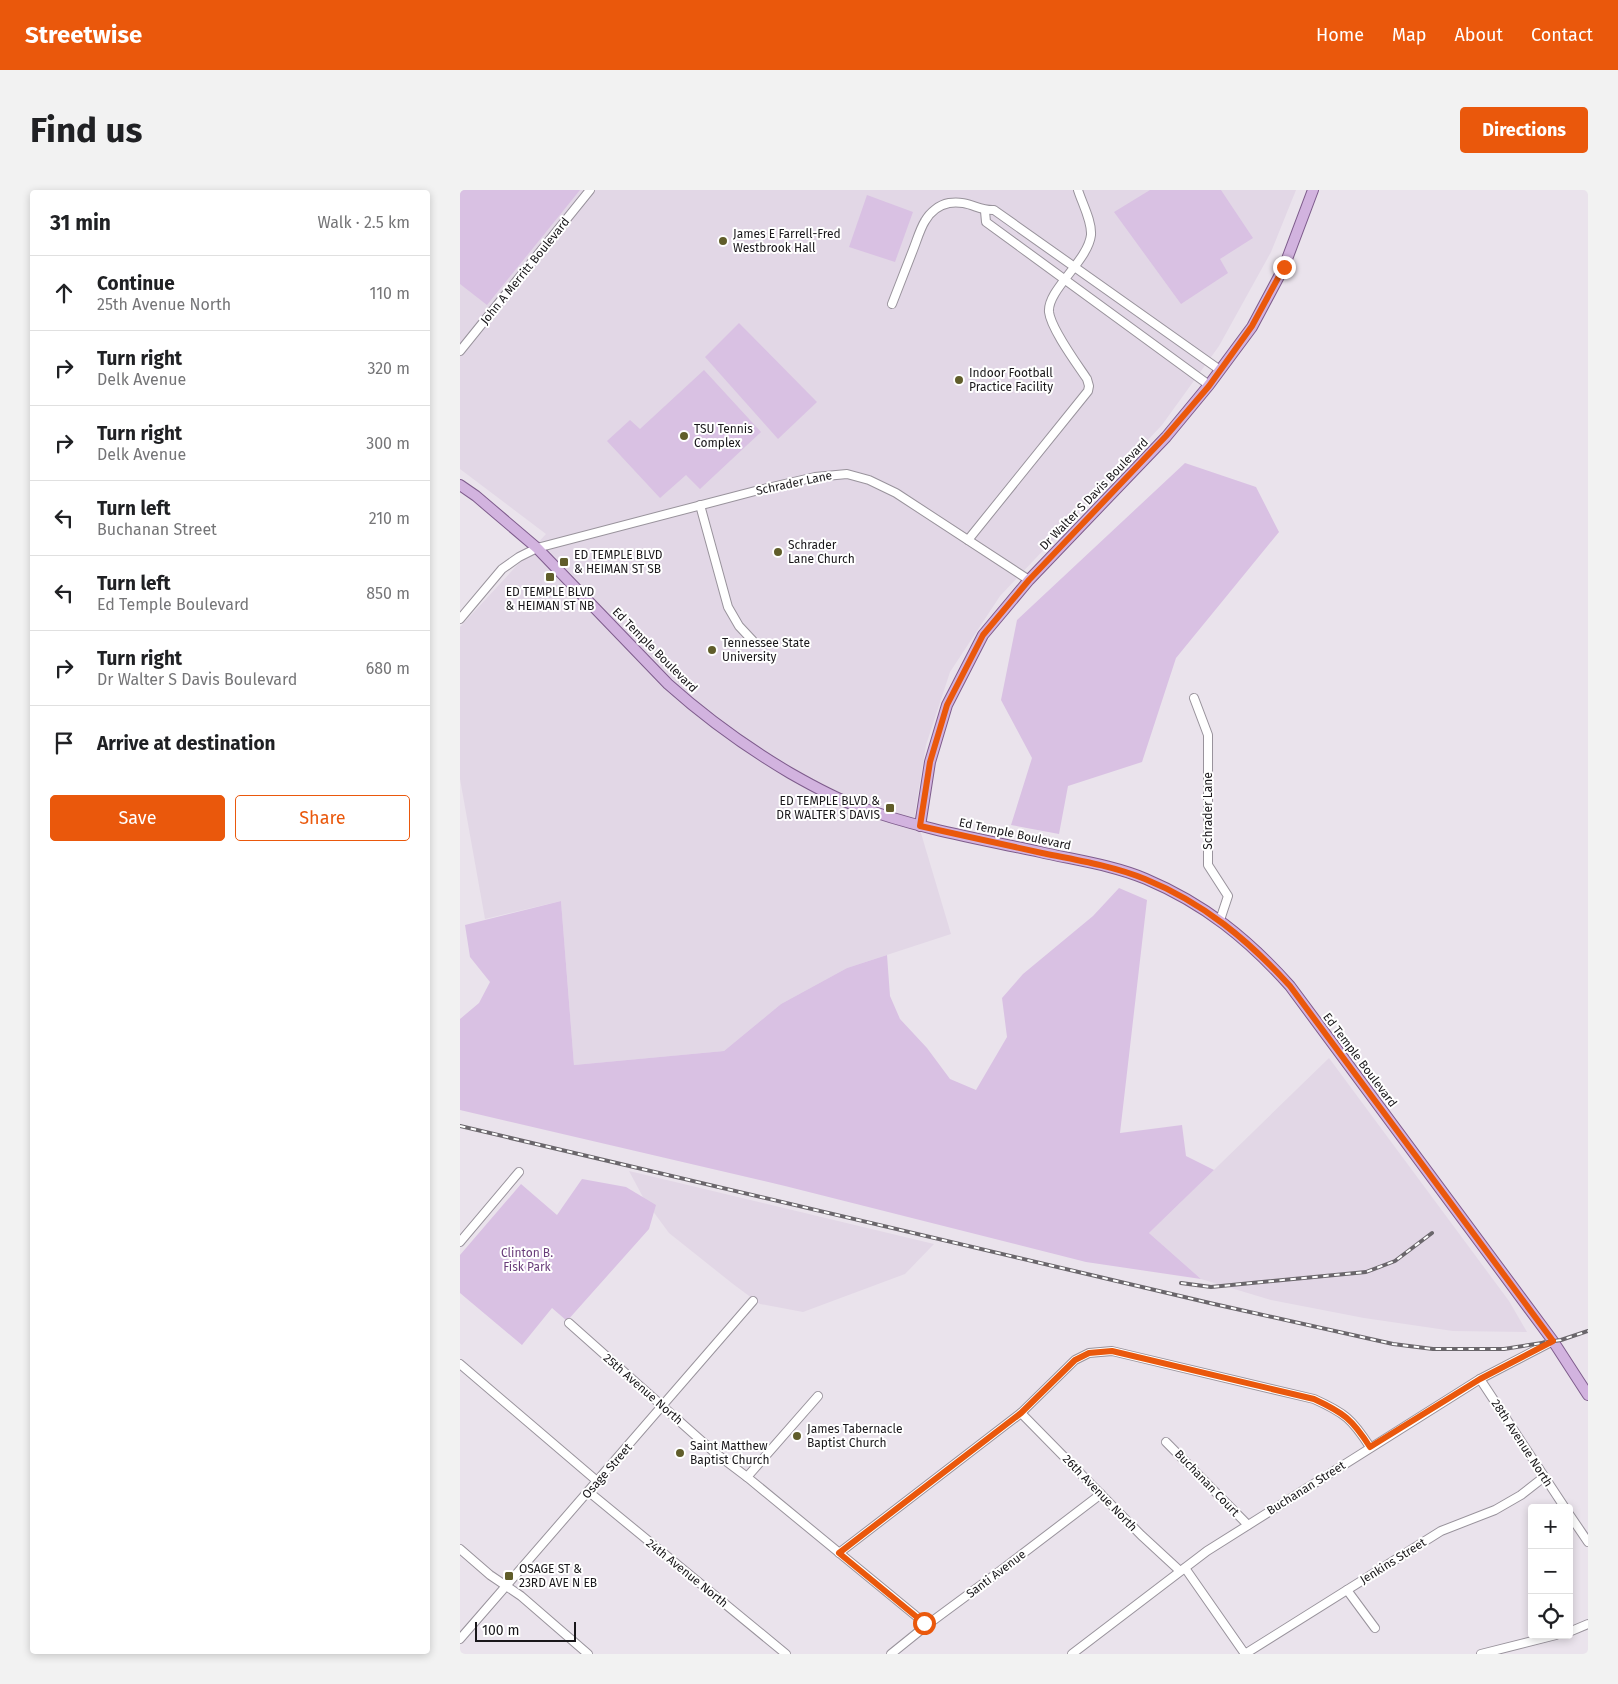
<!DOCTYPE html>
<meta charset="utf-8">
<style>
:root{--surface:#fff;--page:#f2f2f2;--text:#202124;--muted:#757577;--line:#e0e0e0;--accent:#ea580c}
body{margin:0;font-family:"Fira Sans",sans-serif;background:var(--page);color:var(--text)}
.controls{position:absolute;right:15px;bottom:15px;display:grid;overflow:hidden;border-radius:5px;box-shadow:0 2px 8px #0003}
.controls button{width:45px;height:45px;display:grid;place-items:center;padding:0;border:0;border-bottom:1px solid var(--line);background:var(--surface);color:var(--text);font:25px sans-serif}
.scale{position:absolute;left:15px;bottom:12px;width:101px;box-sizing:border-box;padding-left:5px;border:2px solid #19171a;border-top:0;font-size:14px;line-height:18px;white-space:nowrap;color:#19171a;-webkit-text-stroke:4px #fff;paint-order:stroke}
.stop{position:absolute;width:15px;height:15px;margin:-11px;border:4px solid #ea580c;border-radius:50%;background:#fff}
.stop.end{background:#ea580c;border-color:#fff;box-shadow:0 1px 5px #0008}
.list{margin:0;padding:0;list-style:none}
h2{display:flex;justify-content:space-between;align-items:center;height:65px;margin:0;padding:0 20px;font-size:21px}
h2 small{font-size:16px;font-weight:400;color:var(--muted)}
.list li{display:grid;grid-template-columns:32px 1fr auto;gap:15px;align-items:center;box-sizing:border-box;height:75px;padding:0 20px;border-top:1px solid var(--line)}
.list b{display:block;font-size:19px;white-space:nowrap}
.list p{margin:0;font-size:16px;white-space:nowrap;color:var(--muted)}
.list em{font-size:16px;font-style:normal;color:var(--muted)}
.actions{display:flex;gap:10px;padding:15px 20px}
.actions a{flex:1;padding:11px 0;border:1px solid var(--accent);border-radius:5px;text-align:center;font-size:18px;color:var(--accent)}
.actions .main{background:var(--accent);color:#fff}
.icon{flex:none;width:28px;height:28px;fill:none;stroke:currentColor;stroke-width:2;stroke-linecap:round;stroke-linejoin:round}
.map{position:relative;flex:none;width:1128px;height:1464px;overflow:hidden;border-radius:5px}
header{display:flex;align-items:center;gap:30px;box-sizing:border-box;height:70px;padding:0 25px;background:var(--accent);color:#fff}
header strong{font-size:24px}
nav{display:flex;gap:28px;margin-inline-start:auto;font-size:18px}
.intro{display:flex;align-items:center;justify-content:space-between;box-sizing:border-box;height:120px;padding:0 30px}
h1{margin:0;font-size:35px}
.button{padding:12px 22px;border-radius:5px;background:var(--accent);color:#fff;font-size:18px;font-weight:700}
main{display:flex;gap:30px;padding:0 30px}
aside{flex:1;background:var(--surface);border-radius:5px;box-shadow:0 2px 8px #0003}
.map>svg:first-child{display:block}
.built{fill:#e2d7e6}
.green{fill:#d9c1e3}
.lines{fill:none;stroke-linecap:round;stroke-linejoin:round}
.minor-casing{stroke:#99939c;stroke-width:10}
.major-casing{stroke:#7e5c8c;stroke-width:12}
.minor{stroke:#fff;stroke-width:8}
.major{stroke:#d2b3df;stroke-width:10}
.rail-casing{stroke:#6a666b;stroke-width:4}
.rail{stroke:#fff;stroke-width:2;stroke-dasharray:5.5;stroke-linecap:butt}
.route{stroke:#ea580c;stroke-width:6}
.poi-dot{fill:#605d2a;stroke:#fff;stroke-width:2}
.labels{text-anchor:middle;stroke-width:4;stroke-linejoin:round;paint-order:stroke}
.poi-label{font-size:12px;fill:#19171a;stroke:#fff;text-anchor:start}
.street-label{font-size:12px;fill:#19171a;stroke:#fff}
.park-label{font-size:12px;fill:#693d7a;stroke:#fff}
</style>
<header>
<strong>Streetwise</strong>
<nav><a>Home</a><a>Map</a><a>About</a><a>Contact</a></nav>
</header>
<div class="intro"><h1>Find us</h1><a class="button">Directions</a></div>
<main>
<aside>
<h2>31 min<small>Walk · 2.5 km</small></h2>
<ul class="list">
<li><svg class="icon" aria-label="ahead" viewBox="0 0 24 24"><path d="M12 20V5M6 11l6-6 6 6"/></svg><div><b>Continue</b><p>25th Avenue North</p></div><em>110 m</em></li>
<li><svg class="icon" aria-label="right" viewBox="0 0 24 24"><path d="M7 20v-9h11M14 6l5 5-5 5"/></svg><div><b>Turn right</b><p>Delk Avenue</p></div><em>320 m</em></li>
<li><svg class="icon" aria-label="right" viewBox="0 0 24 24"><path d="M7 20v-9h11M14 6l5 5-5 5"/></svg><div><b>Turn right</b><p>Delk Avenue</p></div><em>300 m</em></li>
<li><svg class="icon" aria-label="left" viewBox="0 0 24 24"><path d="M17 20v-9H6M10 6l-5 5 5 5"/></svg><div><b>Turn left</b><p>Buchanan Street</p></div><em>210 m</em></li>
<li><svg class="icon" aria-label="left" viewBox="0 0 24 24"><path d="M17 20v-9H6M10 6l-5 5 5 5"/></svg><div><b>Turn left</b><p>Ed Temple Boulevard</p></div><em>850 m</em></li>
<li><svg class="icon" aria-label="right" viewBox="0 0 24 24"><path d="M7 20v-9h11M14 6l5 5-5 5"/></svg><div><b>Turn right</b><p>Dr Walter S Davis Boulevard</p></div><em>680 m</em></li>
<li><svg class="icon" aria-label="arrive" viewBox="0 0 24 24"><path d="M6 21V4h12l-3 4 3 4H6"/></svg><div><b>Arrive at destination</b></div></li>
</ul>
<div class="actions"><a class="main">Save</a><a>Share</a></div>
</aside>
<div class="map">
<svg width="1128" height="1464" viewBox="0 0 1128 1464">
<rect width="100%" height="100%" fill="#eae3ec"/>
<g class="built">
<polygon points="0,0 836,0 811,62 759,156 702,235 540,406 490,482 466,555 455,623 491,744 387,778 321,814 264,861 114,875 101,711 25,729 0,589 0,437 86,344 0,279"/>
<polygon points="869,868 1049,1111 1067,1142 993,1141 904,1128 811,1110 741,1089 689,1043"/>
<polygon points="169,981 474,1054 445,1084 343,1122 300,1114 273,1094 209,1043 184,1009"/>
</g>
<g class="green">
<polygon points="0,0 120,0 27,115 0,94"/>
<polygon points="690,0 761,0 793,48 760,69 768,83 721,114 654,22"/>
<polygon points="407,5 453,22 435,72 389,57"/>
<polygon points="279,133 357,212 318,249 245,167"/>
<polygon points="244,180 301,242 240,299 226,285 200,308 147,251 170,230 180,239"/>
<polygon points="725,273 796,297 819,342 716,468 682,572 608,596 599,644 551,635 572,568 541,510 557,430"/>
<polygon points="659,698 687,710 660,943 722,935 726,966 754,980 689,1043 741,1089 626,1072 325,996 0,920 0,829 19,813 30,792 10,767 5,735 101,711 114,875 264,861 321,814 387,778 427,765 430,806 440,829 467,858 490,889 516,900 547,847 542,808 563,784 633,726"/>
<polygon points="122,989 166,997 196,1015 189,1039 107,1131 92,1118 62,1155 0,1103 0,1065 61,994 97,1025"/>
</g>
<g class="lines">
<defs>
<g id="minor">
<polyline points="525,21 526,32 749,195"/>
<path d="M432 114C439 96 446 78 453 60 457 50 460 39 465 31 470 22 479 15 489 13 509 10 518 21 534 20L760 180"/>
<polyline points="0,161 130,0"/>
<polyline points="240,315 268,417 279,436 293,451"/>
<path d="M508 350 628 201 629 196 627 189C617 174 591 139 589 122 587 100 628 71 631 45 632 31 622 13 618 0"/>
<polyline points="0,429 42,379 59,367 77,358 299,300 355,287 387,284 409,290 436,303 569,390"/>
<polyline points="734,508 748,545 748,675 768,706 760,730"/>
<polyline points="0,1052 59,982"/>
<polyline points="109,1133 254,1262 287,1287 467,1435"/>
<polyline points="0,1174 137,1291"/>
<polyline points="1020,1189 1105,1318"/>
<polyline points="561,1223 681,1345 720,1381"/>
<polyline points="706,1252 788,1335"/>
<polyline points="287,1287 358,1206"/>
<polyline points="129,1302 326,1464"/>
<polyline points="1109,1324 1128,1352"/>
<polyline points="0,1359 30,1385 61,1406 128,1464"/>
<path d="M379 1363 561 1223 615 1170 629 1163 652 1161 854 1209C885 1223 892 1229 910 1257"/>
<polyline points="725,1378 785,1464 981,1341 1035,1320 1061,1305 1084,1287"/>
<polyline points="887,1400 915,1438"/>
<polyline points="1109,1442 1128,1434"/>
<polyline points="0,1449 293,1111"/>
<polyline points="431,1464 467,1435 540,1381 641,1304"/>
<polyline points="612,1464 747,1361 1020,1189 1093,1151"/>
<polyline points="1021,1464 1096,1445"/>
</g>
<g id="major">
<path d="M0 295 16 306 77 358 208 494C246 528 286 557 330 583 351 595 374 608 397 616 456 638 519 649 580 662 615 670 653 675 686 689 745 714 788 749 830 796L1093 1151 1128 1205"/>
<polyline points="460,636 470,572 487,515 523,445 569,390 706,247 749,195 792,137 824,77 853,0"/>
</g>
</defs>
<use href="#minor" class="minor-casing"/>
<use href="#major" class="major-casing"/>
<use href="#minor" class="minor"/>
<use href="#major" class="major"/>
<defs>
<g id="rail">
<polyline points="0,936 754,1114 933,1154 973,1159 1044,1159 1101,1150 1128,1141"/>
<polyline points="721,1093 751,1097 906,1082 935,1071 972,1043"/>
</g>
</defs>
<use href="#rail" class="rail-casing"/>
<use href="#rail" class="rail"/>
</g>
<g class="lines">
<path class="route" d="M464 1433 379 1363 561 1223 615 1170 629 1163 652 1161 854 1209C884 1223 892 1229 910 1257L1020 1189 1093 1151 830 796C788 750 744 713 685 689 653 676 617 670 582 663 541 654 501 645 460 636L470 572 487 515 523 445 569 390 706 246 749 196 792 136 824 77"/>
</g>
<g class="poi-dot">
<circle cx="263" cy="51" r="5"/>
<circle cx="499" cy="190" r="5"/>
<circle cx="224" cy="246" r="5"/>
<circle cx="318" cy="362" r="5"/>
<rect x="99" y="367" width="10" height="10" rx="2.5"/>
<rect x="85" y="382" width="10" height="10" rx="2.5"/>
<circle cx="252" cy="460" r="5"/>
<rect x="425" y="613" width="10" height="10" rx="2.5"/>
<circle cx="337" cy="1246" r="5"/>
<circle cx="220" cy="1263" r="5"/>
<rect x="44" y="1381" width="10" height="10" rx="2.5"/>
</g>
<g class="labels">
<g class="poi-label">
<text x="273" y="48">James E Farrell-Fred<tspan x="273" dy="14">Westbrook Hall</tspan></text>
<text x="509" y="187">Indoor Football<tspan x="509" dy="14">Practice Facility</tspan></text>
<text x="234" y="243">TSU Tennis<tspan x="234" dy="14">Complex</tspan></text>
<text x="328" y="359">Schrader<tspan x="328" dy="14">Lane Church</tspan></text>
<text x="114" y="369">ED TEMPLE BLVD<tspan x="114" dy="14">&amp; HEIMAN ST SB</tspan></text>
<text x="90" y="406" text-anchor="middle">ED TEMPLE BLVD<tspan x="90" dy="14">&amp; HEIMAN ST NB</tspan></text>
<text x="262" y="457">Tennessee State<tspan x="262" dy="14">University</tspan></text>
<text x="420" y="615" text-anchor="end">ED TEMPLE BLVD &amp;<tspan x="420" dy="14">DR WALTER S DAVIS</tspan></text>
<text x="347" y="1243">James Tabernacle<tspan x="347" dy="14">Baptist Church</tspan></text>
<text x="230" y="1260">Saint Matthew<tspan x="230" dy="14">Baptist Church</tspan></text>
<text x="59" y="1383">OSAGE ST &amp;<tspan x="59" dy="14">23RD AVE N EB</tspan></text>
</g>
<g class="street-label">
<text transform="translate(65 81) rotate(-51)" y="4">John A Merritt Boulevard</text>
<text transform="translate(334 293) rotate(-12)" y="4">Schrader Lane</text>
<text transform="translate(634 304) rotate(-46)" y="4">Dr Walter S Davis Boulevard</text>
<text transform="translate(195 460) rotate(45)" y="4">Ed Temple Boulevard</text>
<text transform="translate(748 621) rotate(-90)" y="4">Schrader Lane</text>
<text transform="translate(555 644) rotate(12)" y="4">Ed Temple Boulevard</text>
<text transform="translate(900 870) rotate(53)" y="4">Ed Temple Boulevard</text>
<text transform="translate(183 1199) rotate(41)" y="4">25th Avenue North</text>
<text transform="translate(1062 1253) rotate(57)" y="4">28th Avenue North</text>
<text transform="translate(147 1281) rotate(-49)" y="4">Osage Street</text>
<text transform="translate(747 1293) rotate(46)" y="4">Buchanan Court</text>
<text transform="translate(846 1298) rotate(-32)" y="4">Buchanan Street</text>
<text transform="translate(640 1303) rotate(46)" y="4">26th Avenue North</text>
<text transform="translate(933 1371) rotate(-32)" y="4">Jenkins Street</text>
<text transform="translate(227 1383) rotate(39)" y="4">24th Avenue North</text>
<text transform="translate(536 1384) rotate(-37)" y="4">Santi Avenue</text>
</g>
<g class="park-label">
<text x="67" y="1067">Clinton B.<tspan x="67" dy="14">Fisk Park</tspan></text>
</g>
</g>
</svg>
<div class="controls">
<button>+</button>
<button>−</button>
<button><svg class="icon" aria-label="locate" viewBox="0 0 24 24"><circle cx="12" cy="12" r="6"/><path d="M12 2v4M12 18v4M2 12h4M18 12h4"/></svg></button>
</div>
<div class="scale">100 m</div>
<div class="stop" style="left:464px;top:1433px"></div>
<div class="stop end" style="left:824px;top:77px"></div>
</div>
</main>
